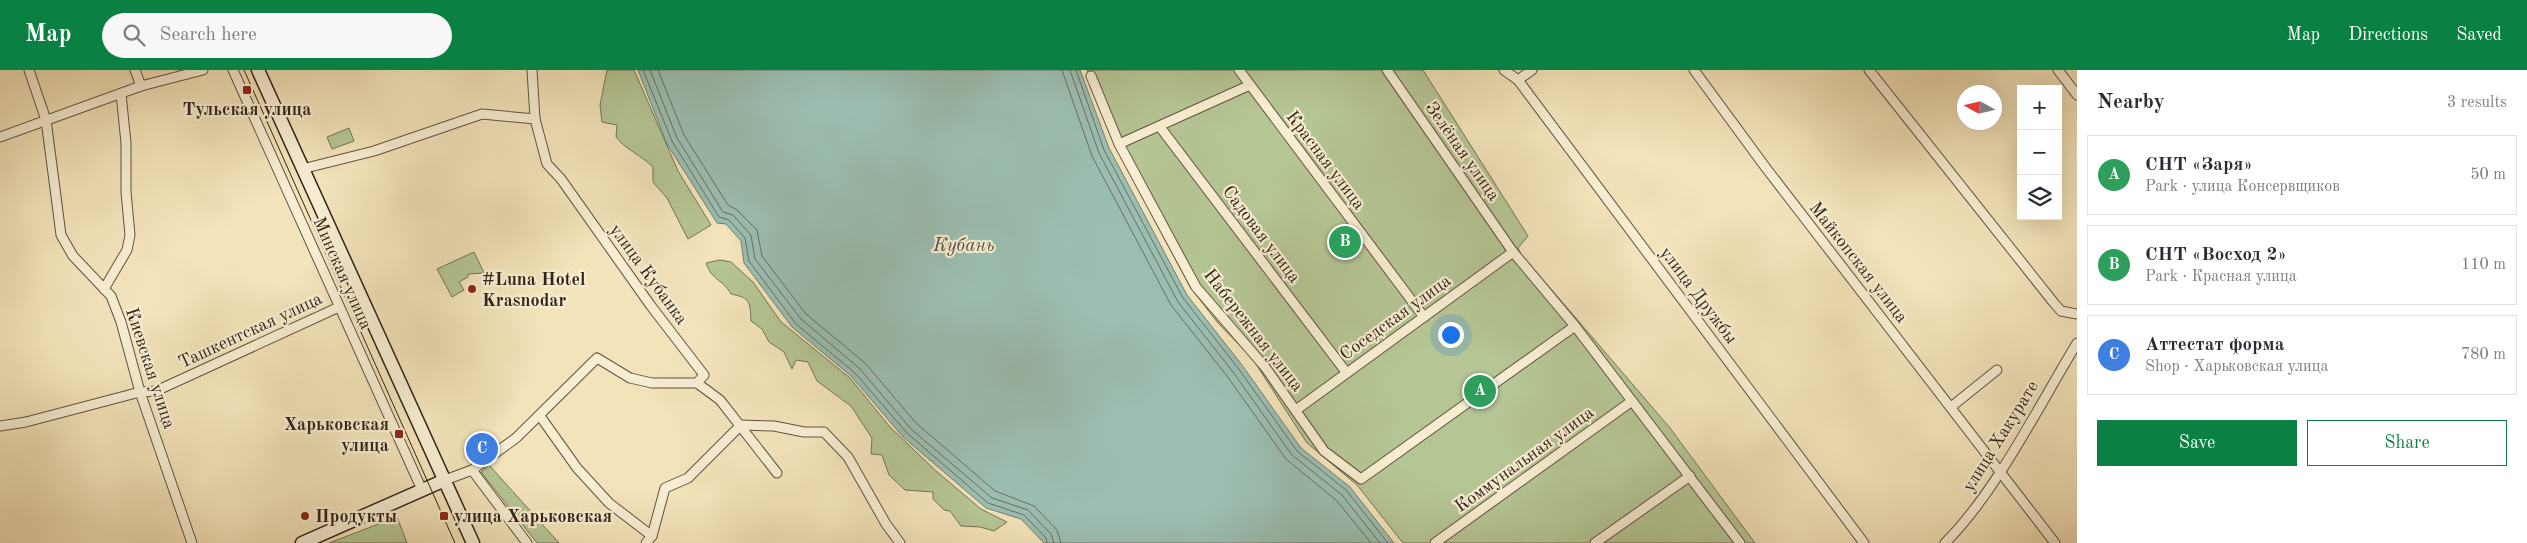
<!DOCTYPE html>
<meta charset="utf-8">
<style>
:root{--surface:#fff;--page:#f7f7f7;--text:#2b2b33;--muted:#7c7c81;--line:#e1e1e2;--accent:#0b8043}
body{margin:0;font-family:"Old Standard TT",serif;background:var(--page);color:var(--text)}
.controls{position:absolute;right:15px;top:15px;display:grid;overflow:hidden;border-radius:0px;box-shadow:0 5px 20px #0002}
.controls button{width:45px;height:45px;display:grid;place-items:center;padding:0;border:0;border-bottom:1px solid var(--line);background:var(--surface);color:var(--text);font:25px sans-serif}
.compass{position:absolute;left:1957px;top:15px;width:45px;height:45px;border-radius:50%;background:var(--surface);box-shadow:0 5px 20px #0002;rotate:278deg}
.you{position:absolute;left:1450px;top:264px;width:18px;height:18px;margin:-12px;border:4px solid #fff;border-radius:50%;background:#1a73e8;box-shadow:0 0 0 8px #1a73e833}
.badge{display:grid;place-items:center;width:32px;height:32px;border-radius:50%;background:var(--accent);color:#fff;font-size:16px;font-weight:700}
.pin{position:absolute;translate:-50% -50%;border:2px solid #fff;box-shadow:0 1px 5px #0006}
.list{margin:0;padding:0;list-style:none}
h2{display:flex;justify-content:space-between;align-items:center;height:65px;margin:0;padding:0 20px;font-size:21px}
h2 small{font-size:16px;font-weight:400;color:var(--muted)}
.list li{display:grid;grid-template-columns:32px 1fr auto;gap:15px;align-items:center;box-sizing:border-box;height:80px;margin:0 10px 10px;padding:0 10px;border:1px solid var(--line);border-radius:0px}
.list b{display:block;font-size:19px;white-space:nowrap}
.list p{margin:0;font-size:16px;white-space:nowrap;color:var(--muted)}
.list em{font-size:16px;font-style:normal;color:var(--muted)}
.actions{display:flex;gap:10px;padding:15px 20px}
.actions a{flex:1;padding:11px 0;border:1px solid var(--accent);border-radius:0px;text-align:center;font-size:18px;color:var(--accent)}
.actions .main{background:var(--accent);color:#fff}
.icon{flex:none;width:28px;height:28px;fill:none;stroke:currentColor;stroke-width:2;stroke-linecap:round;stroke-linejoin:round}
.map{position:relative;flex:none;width:2077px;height:473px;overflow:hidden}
header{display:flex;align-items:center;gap:30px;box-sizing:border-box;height:70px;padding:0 25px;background:var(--accent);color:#fff}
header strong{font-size:24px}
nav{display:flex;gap:28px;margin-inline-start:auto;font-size:18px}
.search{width:350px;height:45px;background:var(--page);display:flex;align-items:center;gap:12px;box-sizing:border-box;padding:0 18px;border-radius:28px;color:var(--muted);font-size:19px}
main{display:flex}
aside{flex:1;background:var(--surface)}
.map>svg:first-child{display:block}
.green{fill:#b5c594;stroke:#747455}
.water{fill:#9bbeb1;stroke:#718073}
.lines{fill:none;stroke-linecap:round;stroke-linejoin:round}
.shore{stroke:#667064;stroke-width:1}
.street-casing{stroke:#62523f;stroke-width:11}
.secondary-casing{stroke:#322216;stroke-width:15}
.street{stroke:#f7edd2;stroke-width:9}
.secondary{stroke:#f7edd2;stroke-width:12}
.tram{stroke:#322216;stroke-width:1}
.poi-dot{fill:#8f2418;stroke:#f7edd2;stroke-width:2}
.labels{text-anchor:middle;stroke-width:4.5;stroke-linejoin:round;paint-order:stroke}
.poi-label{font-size:18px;font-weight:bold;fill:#322216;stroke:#f7edd2;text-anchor:start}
.street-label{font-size:18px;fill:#322216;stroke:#f7edd2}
.water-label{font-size:19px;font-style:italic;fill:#525144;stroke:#f7edd2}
</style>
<header>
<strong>Map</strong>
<div class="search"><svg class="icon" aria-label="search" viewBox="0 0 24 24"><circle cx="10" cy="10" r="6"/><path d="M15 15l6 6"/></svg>Search here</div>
<nav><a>Map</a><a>Directions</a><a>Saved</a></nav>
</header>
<main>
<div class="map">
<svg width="2077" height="473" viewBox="0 0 2077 473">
<rect width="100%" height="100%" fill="#f3e3ba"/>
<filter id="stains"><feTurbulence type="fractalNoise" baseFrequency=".004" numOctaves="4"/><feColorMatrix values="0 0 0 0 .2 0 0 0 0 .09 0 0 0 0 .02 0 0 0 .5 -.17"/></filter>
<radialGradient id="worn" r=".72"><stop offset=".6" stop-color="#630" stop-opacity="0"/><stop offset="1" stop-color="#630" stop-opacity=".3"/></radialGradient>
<g class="green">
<path d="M607 0H634L678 101 711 155 688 169 667 128 653 112V97C641 85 626 80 616 67L617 55 602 52 600 35Z"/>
<polygon points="1087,0 1423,0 1528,166 1518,178 1521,184 1670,358 1755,473 1403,473 1357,415 1307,373 1252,288 1218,253 1190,217 1114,71"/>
<polygon points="349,58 354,71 332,79 327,67"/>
<polygon points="474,182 484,203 468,204 468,207 459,212 464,220 452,227 437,199"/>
<path d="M720 190 731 192 753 212 781 252 850 308 890 357 936 401 981 439 1007 452 994 461 980 457 961 456 950 441 944 440 933 429V422L905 420 889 405 882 385 871 384 872 368 851 336 817 311 808 292 796 290 792 299 784 282 769 272 762 259 751 251C750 232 751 228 731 224 722 208 713 212 706 193Z"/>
<polygon points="489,395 559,473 537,473 481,402"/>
<polygon points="397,447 407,473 329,473"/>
</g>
<polygon class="water" points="638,0 1080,0 1109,78 1187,225 1242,295 1301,378 1350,417 1394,473 1044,473 1021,449 986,438 903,367 851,306 792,257 744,193 741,171 726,154 717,153 667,74"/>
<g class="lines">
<g class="shore">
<polyline points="643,0 672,71 719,147 729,150 745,168 749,191 796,254 855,303 907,363 988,433 1024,445 1046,468 1047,473"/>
<polyline points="650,0 677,68 723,142 733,145 751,165 755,189 801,249 859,298 911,359 992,428 1028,440 1051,464 1054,473"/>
<polyline points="658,0 684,65 728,135 737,140 757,160 762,186 806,244 865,293 916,353 995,421 1034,436 1057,460 1061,473"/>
<polyline points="1062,0 1092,86 1171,235 1227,306 1286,389 1336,430 1371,473"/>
<polyline points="1070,0 1099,83 1178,232 1233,302 1292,385 1342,425 1380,473"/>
<polyline points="1076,0 1104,80 1183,228 1238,298 1297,381 1346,420 1388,473"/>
</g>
<defs>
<g id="street">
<polyline points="29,0 46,50 61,165 73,186 111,226 121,252 140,322 192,473"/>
<polyline points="135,0 141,16"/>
<polyline points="233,0 422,420"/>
<polyline points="532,0 535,49 547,94 561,109 651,236 704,305 697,313 720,330 777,403"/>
<polyline points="1239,0 1424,247"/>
<polyline points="1387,0 1513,182 1575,256 1740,473"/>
<polyline points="1504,0 1518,10 1864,473"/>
<polyline points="1694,0 1766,98 2055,473"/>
<polyline points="1869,0 2054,233 2061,241 2077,244"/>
<polyline points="2058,0 2077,25"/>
<polyline points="1091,6 1119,74 1196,217 1265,297 1324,381 1361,409 1575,256"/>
<polyline points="1518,10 1532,0"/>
<polyline points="1160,57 1346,302"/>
<polyline points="0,67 141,16 203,0"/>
<polyline points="1119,74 1250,15"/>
<polyline points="302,99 374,81 482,44 535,49"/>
<polyline points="104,219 127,180 130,165 126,122 126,73 121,24"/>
<polyline points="1951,337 1997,300"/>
<polyline points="1296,340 1513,182"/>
<polyline points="540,346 577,398 609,433 652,466"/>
<polyline points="0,356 26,352 140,322 156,321 339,237"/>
<polyline points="472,400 527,473"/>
<polyline points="445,410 472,400 516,368 597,288 630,308 652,313 697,313"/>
<polyline points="646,473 652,466 665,418 688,408 741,355 774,356 804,362 824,362 848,387 886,454 900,473"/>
<polyline points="1435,473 1632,331"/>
<polyline points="1595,473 1690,406"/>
<path d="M1945 473C1997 421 2038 337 2077 273"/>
</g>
<g id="secondary">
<polyline points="258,0 473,473"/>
<polyline points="302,473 445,410"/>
</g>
</defs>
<use href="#street" class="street-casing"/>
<use href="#secondary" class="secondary-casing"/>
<use href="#street" class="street"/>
<use href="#secondary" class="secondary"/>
<polyline class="tram" points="244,0 455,473"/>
</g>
<g class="poi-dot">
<rect x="242" y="15" width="10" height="10" rx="2.5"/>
<circle cx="472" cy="219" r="5"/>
<rect x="394" y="359" width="10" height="10" rx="2.5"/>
<circle cx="305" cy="446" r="5"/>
<rect x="439" y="441" width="10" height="10" rx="2.5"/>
</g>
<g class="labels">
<g class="poi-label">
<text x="247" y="45" text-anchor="middle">Тульская улица</text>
<text x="482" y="215">#Luna Hotel<tspan x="482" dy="21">Krasnodar</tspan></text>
<text x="389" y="360" text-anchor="end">Харьковская<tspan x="389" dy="21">улица</tspan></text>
<text x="315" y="452">Продукты</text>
<text x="454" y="452">улица Харьковская</text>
</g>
<g class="street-label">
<text transform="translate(1463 81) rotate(55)" y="6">Зелёная улица</text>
<text transform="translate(1326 90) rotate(53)" y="6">Красная улица</text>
<text transform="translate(1262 164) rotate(53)" y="6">Садовая улица</text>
<text transform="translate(1859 192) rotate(52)" y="6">Майкопская улица</text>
<text transform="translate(343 203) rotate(66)" y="6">Минская улица</text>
<text transform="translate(649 204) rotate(54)" y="6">улица Кубанка</text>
<text transform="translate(1699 225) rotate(53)" y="6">улица Дружбы</text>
<text transform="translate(1395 247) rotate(-36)" y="6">Соседская улица</text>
<text transform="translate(250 260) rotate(-25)" y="6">Ташкентская улица</text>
<text transform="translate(1254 260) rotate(52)" y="6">Набережная улица</text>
<text transform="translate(151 298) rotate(72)" y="6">Киевская улица</text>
<text transform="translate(2000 366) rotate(-58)" y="6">улица Хакурате</text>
<text transform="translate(1524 389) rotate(-36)" y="6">Коммунальная улица</text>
</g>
<g class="water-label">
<text x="964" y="181">Кубань</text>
</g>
</g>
<rect width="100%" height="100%" filter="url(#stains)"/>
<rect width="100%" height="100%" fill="url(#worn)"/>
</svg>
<div class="controls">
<button>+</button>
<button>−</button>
<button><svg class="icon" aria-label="layers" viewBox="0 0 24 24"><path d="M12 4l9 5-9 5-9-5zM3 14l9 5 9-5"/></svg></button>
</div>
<svg class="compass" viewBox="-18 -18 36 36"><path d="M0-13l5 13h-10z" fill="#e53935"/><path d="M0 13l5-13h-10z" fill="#7c7c81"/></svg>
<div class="you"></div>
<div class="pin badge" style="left:1480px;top:321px;background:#2e9e5b">A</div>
<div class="pin badge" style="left:1345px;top:172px;background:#2e9e5b">B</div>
<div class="pin badge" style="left:482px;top:379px;background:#3f7fe0">C</div>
</div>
<aside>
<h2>Nearby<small>3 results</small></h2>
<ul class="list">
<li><span class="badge" style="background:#2e9e5b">A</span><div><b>СНТ «Заря»</b><p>Park · улица Консервщиков</p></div><em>50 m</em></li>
<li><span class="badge" style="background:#2e9e5b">B</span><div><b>СНТ «Восход 2»</b><p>Park · Красная улица</p></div><em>110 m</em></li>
<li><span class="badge" style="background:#3f7fe0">C</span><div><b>Аттестат форма</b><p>Shop · Харьковская улица</p></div><em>780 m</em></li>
</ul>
<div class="actions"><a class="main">Save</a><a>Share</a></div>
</aside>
</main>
